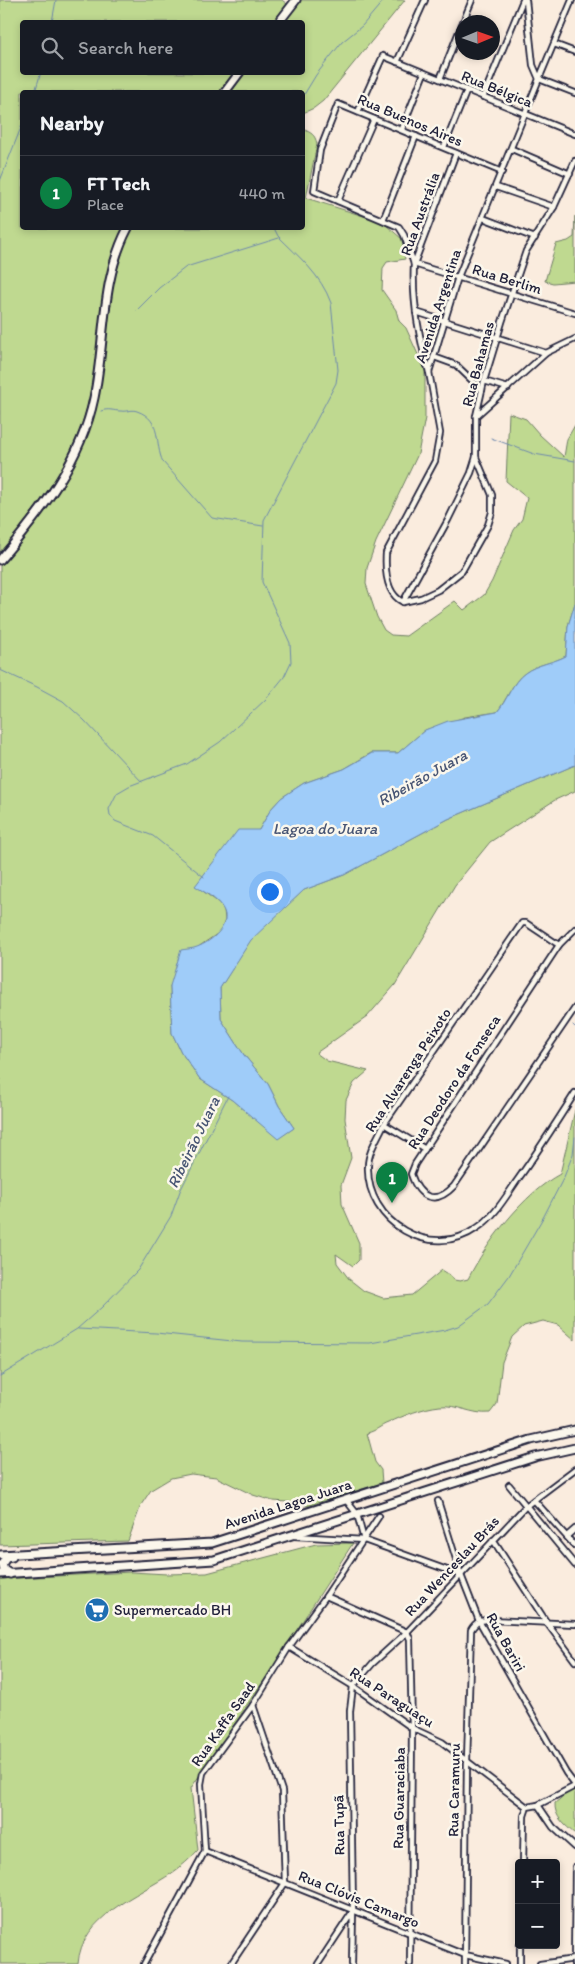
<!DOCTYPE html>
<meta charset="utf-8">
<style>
:root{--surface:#171b24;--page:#20242c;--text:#f1f3f6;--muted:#9ea1a6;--line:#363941;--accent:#0b8043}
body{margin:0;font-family:Itim,sans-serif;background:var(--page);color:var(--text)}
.controls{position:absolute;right:15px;bottom:15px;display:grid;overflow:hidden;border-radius:5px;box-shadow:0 2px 8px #0003}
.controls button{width:45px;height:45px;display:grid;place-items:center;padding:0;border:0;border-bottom:1px solid var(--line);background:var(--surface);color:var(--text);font:25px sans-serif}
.compass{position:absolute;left:455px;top:15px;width:45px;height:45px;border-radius:50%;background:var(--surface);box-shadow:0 2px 8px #0003;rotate:88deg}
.you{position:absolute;left:269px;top:891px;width:18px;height:18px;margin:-12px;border:4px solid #fff;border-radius:50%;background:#1a73e8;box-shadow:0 0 0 8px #1a73e833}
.badge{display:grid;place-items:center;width:32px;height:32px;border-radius:50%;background:var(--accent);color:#fff;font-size:16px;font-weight:700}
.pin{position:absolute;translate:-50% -41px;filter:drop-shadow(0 1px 2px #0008)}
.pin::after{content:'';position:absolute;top:26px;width:18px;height:15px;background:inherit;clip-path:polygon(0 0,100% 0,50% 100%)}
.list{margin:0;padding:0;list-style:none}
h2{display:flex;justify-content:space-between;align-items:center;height:65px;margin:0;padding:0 20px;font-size:21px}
h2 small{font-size:16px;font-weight:400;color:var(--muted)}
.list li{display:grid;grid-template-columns:32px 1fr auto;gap:15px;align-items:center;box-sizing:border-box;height:75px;padding:0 20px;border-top:1px solid var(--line)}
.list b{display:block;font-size:19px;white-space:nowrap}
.list p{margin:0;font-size:16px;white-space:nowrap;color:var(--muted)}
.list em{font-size:16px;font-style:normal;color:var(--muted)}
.icon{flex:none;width:28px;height:28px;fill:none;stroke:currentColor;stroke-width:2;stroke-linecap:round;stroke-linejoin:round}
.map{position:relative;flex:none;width:575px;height:1964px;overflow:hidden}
.search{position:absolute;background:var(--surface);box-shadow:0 2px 8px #0003;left:20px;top:20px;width:285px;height:55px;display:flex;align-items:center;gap:12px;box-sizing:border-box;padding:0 18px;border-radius:5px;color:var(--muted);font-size:19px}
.panel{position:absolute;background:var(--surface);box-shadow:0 2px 8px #0003;left:20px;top:90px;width:285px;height:140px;border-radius:5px}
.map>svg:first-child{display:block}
.green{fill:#bfd990;stroke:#707e66}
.water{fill:#9fccf9;stroke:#6d88ad}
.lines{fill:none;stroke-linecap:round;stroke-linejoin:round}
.stream{stroke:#6d88ad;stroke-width:1}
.minor-casing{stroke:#22223b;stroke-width:8}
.secondary-casing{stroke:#22223b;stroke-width:11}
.minor{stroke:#fbf7ec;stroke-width:4.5}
.secondary{stroke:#fbf7ec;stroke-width:7}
.labels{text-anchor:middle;stroke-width:5;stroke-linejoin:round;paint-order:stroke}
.street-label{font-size:15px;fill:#22223b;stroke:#fbf7ec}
.poi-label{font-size:15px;fill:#22223b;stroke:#fbf7ec;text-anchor:start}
.water-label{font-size:16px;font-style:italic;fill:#485574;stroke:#fbf7ec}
</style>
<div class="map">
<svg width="575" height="1964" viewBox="0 0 575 1964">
<rect width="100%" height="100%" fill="#faecde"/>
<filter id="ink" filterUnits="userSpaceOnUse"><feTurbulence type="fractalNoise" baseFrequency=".02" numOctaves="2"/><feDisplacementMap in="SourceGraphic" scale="10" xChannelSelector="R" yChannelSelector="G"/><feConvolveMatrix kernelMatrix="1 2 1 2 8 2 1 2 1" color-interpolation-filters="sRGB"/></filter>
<g filter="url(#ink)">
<g class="green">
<path d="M0 0H282L287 4 273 22H22V72L236 73 220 92H22V228H123C98 283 101 345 88 403 74 462 36 508 0 554Z"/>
<polygon points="300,0 405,0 323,101 314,108 303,113 302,92 230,92 245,73 302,72 302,22 283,22"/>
<path d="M303 129C311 133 315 134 317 144L306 198 373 219 386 225 402 239 405 259 387 262 383 268 382 290 396 310 399 321 406 328 425 370V418L418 454 376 542 367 568 366 584 377 617 384 630 391 635 406 636 455 601 464 610 484 595 492 581 514 530 522 519 527 498 506 481 509 413 526 419 540 435 564 457 567 439 575 425V603L568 626 566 656C553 663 537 664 525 673 512 682 507 700 497 712L465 717 425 730 398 753H371L344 769 304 783 281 798 271 809 259 830 207 872 196 886 219 903 224 910 225 920 220 932 198 947 170 986 172 1033 181 1052 200 1079 232 1100 278 1138 294 1128 279 1106 268 1084 244 1055 221 1019 220 988 251 939 304 890 344 875 448 819 575 765V791L555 800 490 842 455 885 395 985 367 1017 316 1053 327 1061 368 1071 354 1083 346 1100 345 1119 351 1158 341 1185 342 1204 359 1243V1260L353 1266 336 1254 337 1263 349 1279 364 1291 383 1298 412 1295 442 1270 450 1275 454 1280 460 1281 468 1279C486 1243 524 1193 560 1174L575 1110V1340L558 1325 543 1321 524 1326 512 1337 502 1362 497 1404 490 1413C472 1415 457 1404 440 1406 422 1408 405 1415 388 1423 380 1426 376 1431 367 1433L375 1462 381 1470 382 1483 307 1506 288 1502 273 1501 253 1495 216 1477 191 1474 171 1478 151 1490 141 1505 128 1541 0 1545V566L48 505 68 474 102 368 114 277 125 242 132 228H302Z"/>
<polygon points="575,216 575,281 553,283 545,281 556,244 568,241 574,237"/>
<path d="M353 1543 271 1670 191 1788 198 1850C190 1859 182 1866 172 1873 138 1896 81 1916 78 1964H0V1579L131 1572 167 1574 207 1573 316 1544Z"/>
<path d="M575 1790V1834C565 1825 554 1817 555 1803L570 1791Z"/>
</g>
<path class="water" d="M575 603V765L448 819 344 875 304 890 251 940 220 988 221 1019 244 1055 268 1084 279 1106 294 1128 278 1139 232 1100 200 1079 181 1052 172 1033 170 986 181 950C186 949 192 949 197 947 211 942 232 925 223 909 218 899 204 892 195 886L238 830H259L271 809 281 798 304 783 344 769 372 753H398L425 730 448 721 497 712C507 701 512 682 525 673 537 664 553 663 566 656L568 626Z"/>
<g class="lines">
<g class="stream">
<polyline points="52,22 56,0"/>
<polyline points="35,92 41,72"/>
<polyline points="302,98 316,75 342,42 362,26 384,0"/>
<polyline points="0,181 22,125"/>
<polyline points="137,310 159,288 186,267 279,238"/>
<path d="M101 411C109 408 113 411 121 411 126 412 132 409 137 411 163 420 154 444 163 462L212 518 263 526"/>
<polyline points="491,438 534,454 575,461"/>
<polyline points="0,670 37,687 63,701 84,720 142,782"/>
<path d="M204 877 153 836 115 821 110 815 109 809 117 793 129 786 187 764 220 742 266 699 284 677 291 662 290 643 262 582 264 520 336 383 338 370 331 303C321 275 299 257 278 236L274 228"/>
<polyline points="573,1025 575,1027"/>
<polyline points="78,1329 156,1333 242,1342 370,1343 445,1330 458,1326 488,1304 509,1276 544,1216 564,1177 573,1154 575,1137"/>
<polyline points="0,1376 77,1329 102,1307 138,1270 171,1216 180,1191 228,1096"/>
</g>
<defs>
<g id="minor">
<polyline points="572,0 539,79 575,93"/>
<polyline points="463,22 472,0"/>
<polyline points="554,44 575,52"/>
<polyline points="397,62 425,0"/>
<polyline points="440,79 462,24"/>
<polyline points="483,97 523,0"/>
<polyline points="358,112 383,56 575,134"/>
<polyline points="402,129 424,73"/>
<polyline points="444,147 467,90"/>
<polyline points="512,149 570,174"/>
<polyline points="496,187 554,207"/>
<polyline points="338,201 374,119"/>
<polyline points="483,218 535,238"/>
<polyline points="383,220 416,136"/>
<polyline points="414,264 404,235 399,227 314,191 320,150 338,104 502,172"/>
<polyline points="414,264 575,313"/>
<polyline points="416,312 546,353"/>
<polyline points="434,357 456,365 482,390"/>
<path d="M429 372C419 338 412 300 414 264L456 153"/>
<polyline points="484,381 508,388"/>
<polyline points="476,416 546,353 575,339"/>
<path d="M476 457 492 495V512L488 525 462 571 438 590 421 598 403 602C386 594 385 569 386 553L435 461 440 433 429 372 458 277 539 79 533 65 526 0"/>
<polyline points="403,602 448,520 471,473 476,457 476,416 484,381 502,322 526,251 554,207 575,161"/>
<path d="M575 929 559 945 415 1164 411 1174C419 1198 435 1206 454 1186L575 1008"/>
<path d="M559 945 526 923H522L384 1124C378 1137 368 1152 368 1166 366 1223 431 1261 477 1228 494 1217 505 1198 516 1182 537 1153 556 1123 575 1093"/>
<polyline points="384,1124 425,1149"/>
<polyline points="509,1485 575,1565"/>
<polyline points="346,1500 357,1514 364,1540"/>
<polyline points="534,1500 575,1546"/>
<polyline points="438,1501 461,1575 479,1621 566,1773 575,1785"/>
<polyline points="294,1536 364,1540 461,1575"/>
<polyline points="567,1536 575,1529"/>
<polyline points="493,1540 547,1623 575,1661"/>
<polyline points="326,1596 407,1632 410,1639 412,1728 410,1964"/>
<polyline points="289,1647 353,1686 412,1728 442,1742 527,1807"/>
<polyline points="538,1805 553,1827 575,1847"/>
<polyline points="205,1851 465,1955 506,1964"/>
<polyline points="523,1863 524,1816 527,1807 538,1805 575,1786"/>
<polyline points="144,1964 205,1851 201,1784 203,1773 253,1705 289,1647 326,1596 379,1516"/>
<polyline points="231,1964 285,1883 282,1791 253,1705"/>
<polyline points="318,1964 353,1911"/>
<polyline points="352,1964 353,1910 350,1711 353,1686 373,1663 407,1632 526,1506 575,1469"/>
<path d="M465 1964 467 1761 471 1630C476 1621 481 1620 491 1620L575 1624"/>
<polyline points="520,1964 520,1945"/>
<polyline points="540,1964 575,1959"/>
<polyline points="574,1964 575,1867"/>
</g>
<g id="secondary">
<polyline points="279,22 296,0"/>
<polyline points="225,92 240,72"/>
<path d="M0 560C41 512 81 461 94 398 106 340 100 281 128 228"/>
<polyline points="0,1555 212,1543 531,1440 575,1430"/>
<polyline points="0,1574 214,1560 535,1457 575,1448"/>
<polyline points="10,1574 4,1570 2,1564 6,1558 12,1557"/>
</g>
</defs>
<use href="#minor" class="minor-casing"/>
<use href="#secondary" class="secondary-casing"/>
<use href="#minor" class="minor"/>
<use href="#secondary" class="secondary"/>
</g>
</g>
<defs>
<symbol id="supermarket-disc" viewBox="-11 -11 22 22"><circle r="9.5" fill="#1f6fb2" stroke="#fbf7ec"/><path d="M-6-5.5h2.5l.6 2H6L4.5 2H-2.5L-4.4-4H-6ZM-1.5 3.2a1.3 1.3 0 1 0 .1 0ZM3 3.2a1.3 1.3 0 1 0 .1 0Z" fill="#fff"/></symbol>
</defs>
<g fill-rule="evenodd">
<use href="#supermarket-disc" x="83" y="1596" width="28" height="28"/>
</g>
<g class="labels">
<g class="street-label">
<text transform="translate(497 89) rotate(22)" y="5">Rua Bélgica</text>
<text transform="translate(410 120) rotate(23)" y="5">Rua Buenos Aires</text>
<text transform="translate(420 214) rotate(-70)" y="5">Rua Austrália</text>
<text transform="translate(507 279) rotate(17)" y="5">Rua Berlim</text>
<text transform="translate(438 306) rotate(-72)" y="5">Avenida Argentina</text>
<text transform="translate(478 364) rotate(-75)" y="5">Rua Bahamas</text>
<text transform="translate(408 1070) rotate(-57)" y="5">Rua Alvarenga Peixoto</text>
<text transform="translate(454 1082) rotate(-57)" y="5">Rua Deodoro da Fonseca</text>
<text transform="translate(288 1504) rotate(-18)" y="5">Avenida Lagoa Juara</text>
<text transform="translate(452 1566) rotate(-47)" y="5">Rua Wenceslau Brás</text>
<text transform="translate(506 1642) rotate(61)" y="5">Rua Bariri</text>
<text transform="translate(392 1697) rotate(33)" y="5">Rua Paraguaçu</text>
<text transform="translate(223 1724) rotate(-55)" y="5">Rua Kaffa Saad</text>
<text transform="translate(454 1790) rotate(-89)" y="5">Rua Caramuru</text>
<text transform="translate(399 1798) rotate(-89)" y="5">Rua Guaraciaba</text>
<text transform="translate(339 1825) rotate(-91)" y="5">Rua Tupã</text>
<text transform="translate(359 1899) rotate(22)" y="5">Rua Clóvis Camargo</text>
</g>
<g class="poi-label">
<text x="114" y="1615">Supermercado BH</text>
</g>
<g class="water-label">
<text transform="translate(422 777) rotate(-29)" y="6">Ribeirão Juara</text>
<text x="325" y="834">Lagoa do Juara</text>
<text transform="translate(193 1142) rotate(-64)" y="6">Ribeirão Juara</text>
</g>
</g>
</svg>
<div class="controls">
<button>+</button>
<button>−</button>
</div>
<svg class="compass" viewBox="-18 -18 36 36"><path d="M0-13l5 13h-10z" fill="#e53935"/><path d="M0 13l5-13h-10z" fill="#9ea1a6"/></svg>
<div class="you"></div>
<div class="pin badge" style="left:392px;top:1203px">1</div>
<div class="search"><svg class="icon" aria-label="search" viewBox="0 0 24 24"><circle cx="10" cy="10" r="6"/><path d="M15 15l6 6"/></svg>Search here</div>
<section class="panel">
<h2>Nearby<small></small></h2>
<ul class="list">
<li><span class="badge">1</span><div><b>FT Tech</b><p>Place</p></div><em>440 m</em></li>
</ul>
</section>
</div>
